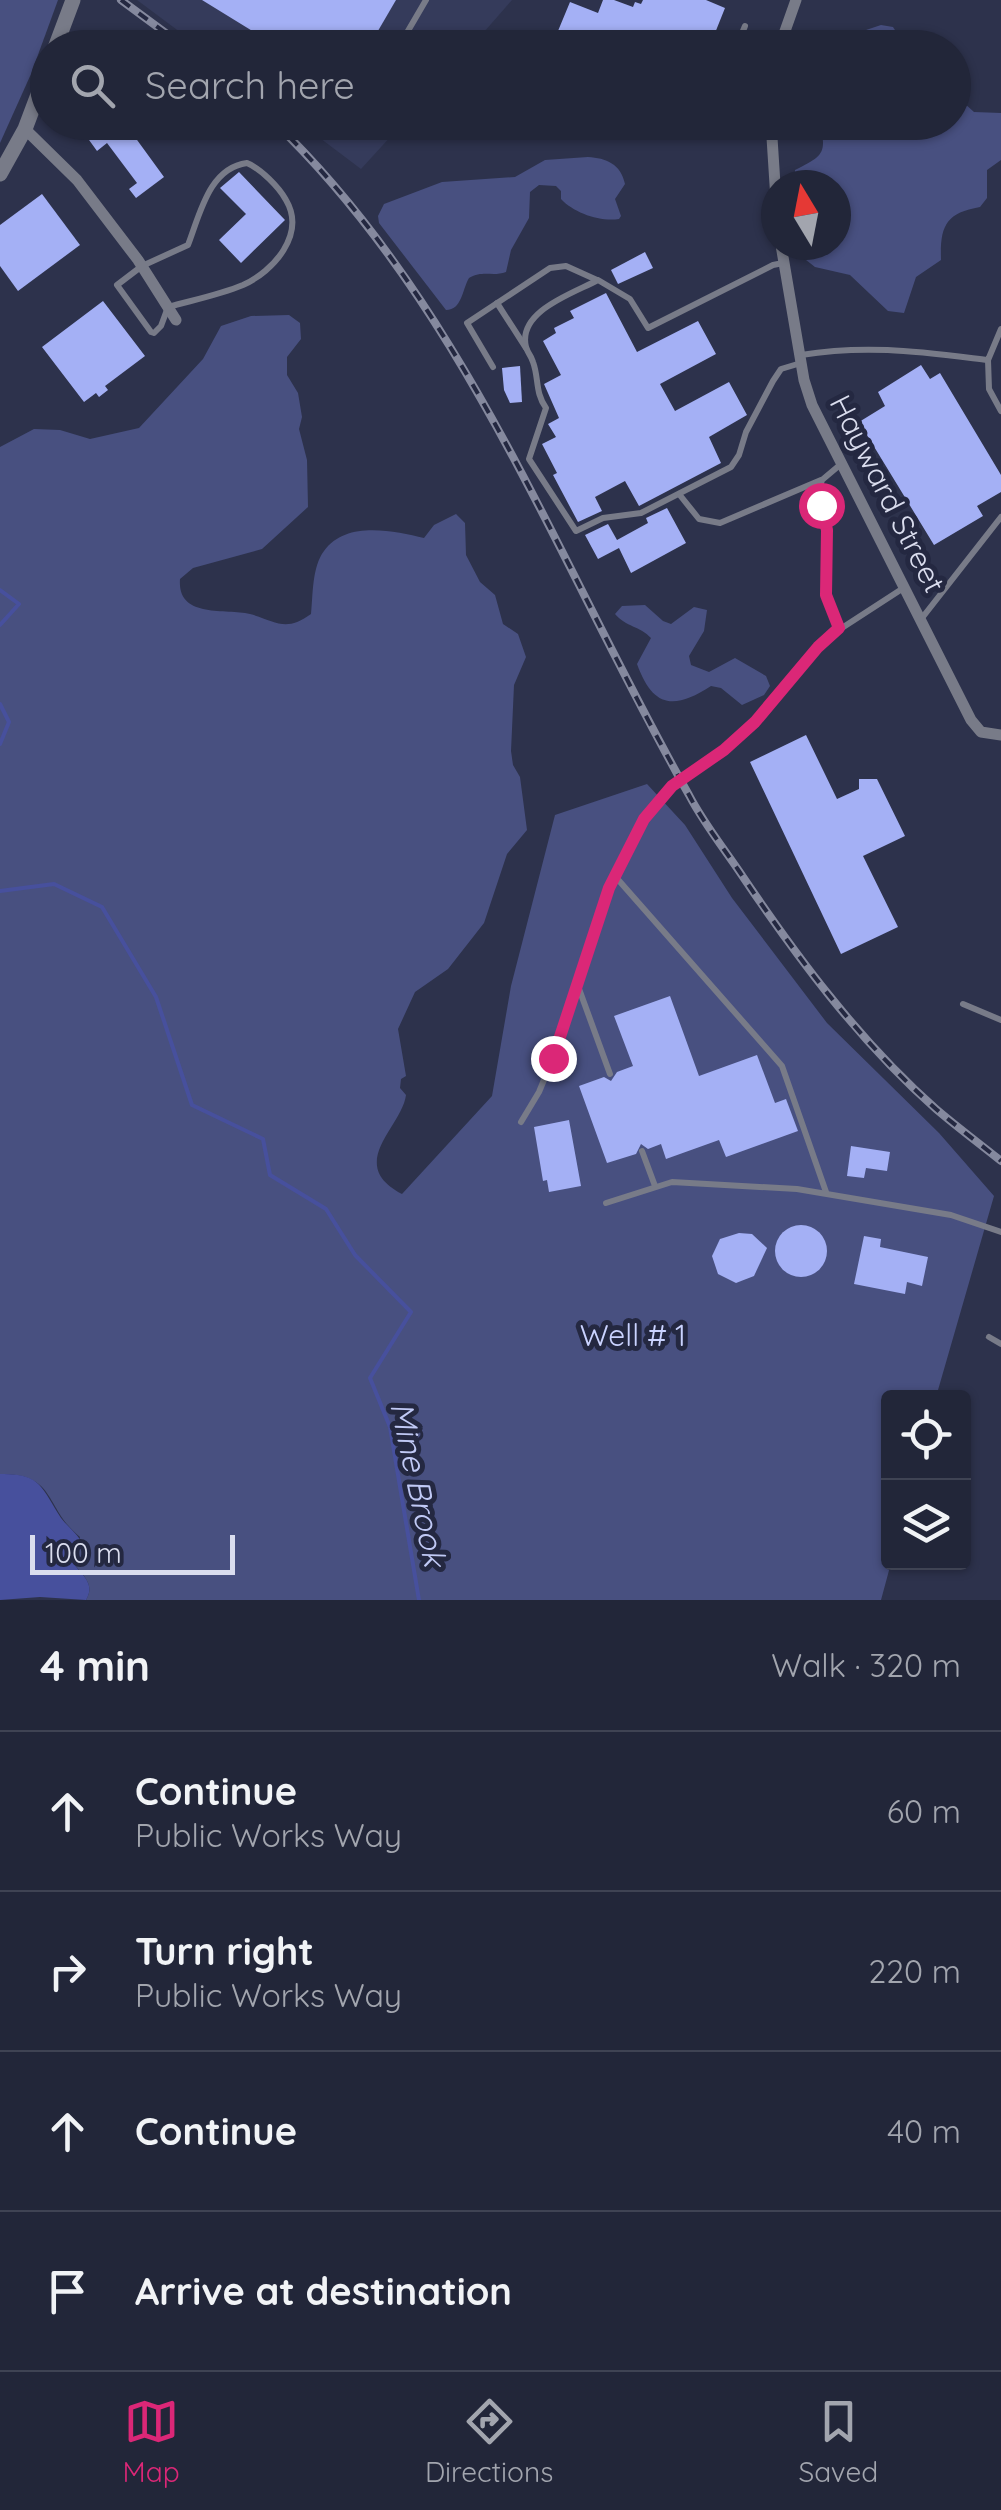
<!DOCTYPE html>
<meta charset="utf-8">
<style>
:root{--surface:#222639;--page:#2e3244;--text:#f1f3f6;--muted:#a2a5ae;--line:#3f4353;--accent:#db2777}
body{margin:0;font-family:Quicksand,sans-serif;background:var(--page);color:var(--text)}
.controls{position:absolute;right:30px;bottom:30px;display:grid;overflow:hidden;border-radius:10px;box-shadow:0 2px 8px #0004}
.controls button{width:90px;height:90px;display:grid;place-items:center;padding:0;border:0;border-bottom:2px solid var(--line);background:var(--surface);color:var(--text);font:50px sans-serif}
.compass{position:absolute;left:761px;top:170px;width:90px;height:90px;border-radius:50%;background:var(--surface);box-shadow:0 2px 8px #0004;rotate:350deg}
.scale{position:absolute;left:30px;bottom:25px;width:205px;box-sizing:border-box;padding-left:10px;border:5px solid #daddee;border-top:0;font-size:28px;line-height:35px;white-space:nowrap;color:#daddee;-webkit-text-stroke:8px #242841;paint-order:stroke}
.stop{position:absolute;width:30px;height:30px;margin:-22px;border:8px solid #db2777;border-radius:50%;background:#fff}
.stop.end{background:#db2777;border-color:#fff;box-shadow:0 2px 10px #0008}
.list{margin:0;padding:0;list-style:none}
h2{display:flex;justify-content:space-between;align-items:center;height:130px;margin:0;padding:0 40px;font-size:42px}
h2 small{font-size:32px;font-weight:400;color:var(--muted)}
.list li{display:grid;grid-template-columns:65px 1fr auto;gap:30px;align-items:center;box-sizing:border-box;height:160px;padding:0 40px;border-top:2px solid var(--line)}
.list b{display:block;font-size:38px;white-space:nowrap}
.list p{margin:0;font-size:32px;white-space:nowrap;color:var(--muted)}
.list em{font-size:32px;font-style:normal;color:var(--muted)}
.icon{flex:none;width:55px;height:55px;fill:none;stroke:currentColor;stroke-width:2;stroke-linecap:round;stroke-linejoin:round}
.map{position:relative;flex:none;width:1001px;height:1600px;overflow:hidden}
.search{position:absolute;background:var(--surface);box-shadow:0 2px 8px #0004;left:30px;right:30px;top:30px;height:110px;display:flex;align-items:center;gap:25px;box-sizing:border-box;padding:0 35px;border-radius:55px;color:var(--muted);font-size:38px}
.sheet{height:770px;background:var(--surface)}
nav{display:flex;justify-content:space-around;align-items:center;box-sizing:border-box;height:140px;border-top:2px solid var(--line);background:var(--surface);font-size:28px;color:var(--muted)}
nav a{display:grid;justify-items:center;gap:5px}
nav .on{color:var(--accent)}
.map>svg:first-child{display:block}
.built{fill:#353b5b}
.green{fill:#485080}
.water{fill:#47509d}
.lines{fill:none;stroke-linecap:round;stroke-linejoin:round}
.stream{stroke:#47509d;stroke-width:4}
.building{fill:#a4b0f5}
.service{stroke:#787b88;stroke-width:6}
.minor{stroke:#787b88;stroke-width:11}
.tertiary{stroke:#787b88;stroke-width:15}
.rail-casing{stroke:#85899e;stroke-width:8}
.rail{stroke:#242841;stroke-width:4;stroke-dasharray:11;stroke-linecap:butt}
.route{stroke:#db2777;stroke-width:12}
.labels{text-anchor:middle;stroke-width:10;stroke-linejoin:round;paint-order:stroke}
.street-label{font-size:30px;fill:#daddee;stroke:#242841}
.park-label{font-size:30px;fill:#cad3ff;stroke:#242841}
.water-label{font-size:32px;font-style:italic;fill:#c0c9f5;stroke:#242841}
</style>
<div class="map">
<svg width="1001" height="1600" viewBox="0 0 1001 1600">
<rect width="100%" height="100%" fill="#2d324c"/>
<g class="built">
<polygon points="137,0 512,0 470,48 200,47"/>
<polygon points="300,123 403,123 361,169"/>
</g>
<g class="green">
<polygon points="0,0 58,0 31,74 0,143"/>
<polygon points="881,25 893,27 906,47 828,47 851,35"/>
<path d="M954 94 974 112 1001 113V160L987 170V198L980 207C945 213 940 227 941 260L916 277 904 313 888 311 850 275 815 267 792 249 793 245H836V185H794L795 170C823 156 827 154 820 123L954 122Z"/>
<path d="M588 157C606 158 621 164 625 184L615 199 621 216 619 219C600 222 574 213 561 199V191L556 186 539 185 530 192 529 218 511 250 506 272C493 277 483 270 469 278 462 290 462 310 446 310L379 223 378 216 384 204 442 182 515 177 545 160Z"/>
<path d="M289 315 300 323 301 339 287 357V375L298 393 302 417 299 429 307 460 308 507 262 549 193 568 180 579C177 619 225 608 250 614 276 621 285 633 311 614 313 594 312 567 324 551 346 520 394 531 424 538L434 525 456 514 465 523 466 555 480 582 495 595 503 624 518 634 526 657 514 685 511 751 513 765 520 777 527 830 507 854 484 923 448 969 415 992 398 1029 406 1076 401 1079 400 1088 406 1095C402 1127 345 1164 402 1194L492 1096 511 986 555 815 647 784 685 825 732 898 827 1023 939 1133 994 1196 936 1397 888 1398V1562L891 1563 881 1600H86C98 1580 75 1572 68 1553L78 1547 80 1537C44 1508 57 1473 0 1474V447L34 429 60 430 90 439 139 428 203 359 221 326 251 316Z"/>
<path d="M645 605 663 621 671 624 694 607 707 610 704 631 689 656 691 665 709 672 735 658 766 676 770 686 764 695 742 705 721 688 711 686C674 710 653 708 637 664L651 638C640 626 626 627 615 614L622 606Z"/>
</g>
<path class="water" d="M0 1474C41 1473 41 1487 61 1518 68 1527 77 1533 82 1543L68 1554C75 1572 98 1580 86 1600L40 1597 0 1600Z"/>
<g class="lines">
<g class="stream">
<polyline points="0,590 19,604 0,625"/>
<polyline points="0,704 9,722 0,744"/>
<polyline points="0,891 54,884 102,907 156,997 192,1105 263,1139 270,1175 326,1209 355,1255 411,1312 370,1378 390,1427 419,1600"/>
</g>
</g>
<g class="building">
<polygon points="202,0 396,0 368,48 280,48"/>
<polygon points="603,0 614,0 633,7 635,2 641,4 643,0 706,0 725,8 709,48 690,48 662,36 657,48 564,48 553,43 570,2 598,13"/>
<polygon points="98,122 124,122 164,177 136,198 129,189 137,183 107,143 97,151 84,133"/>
<polygon points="239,172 285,220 241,263 219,240 246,214 220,188"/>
<polygon points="42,194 80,245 18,291 0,266 0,225"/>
<polygon points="645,252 653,268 618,284 611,270"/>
<polygon points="606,293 637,352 698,321 716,354 660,384 675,411 729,382 747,415 709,437 721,463 639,506 625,481 595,497 602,511 578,522 553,475 557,473 542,444 556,437 548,424 559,418 544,384 561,375 543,341 556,333 554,328 574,318 570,311"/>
<polygon points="103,301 145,356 105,386 108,390 99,397 96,393 84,402 42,347"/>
<polygon points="921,365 930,379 940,373 1001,475 1001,492 977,506 983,516 934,545 859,422 885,406 878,392"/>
<polygon points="520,366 522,402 510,403 504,390 502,368"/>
<polygon points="667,508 686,543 631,573 619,548 598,559 585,535 608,524 617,540 648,523 646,518"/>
<polygon points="806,735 837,799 859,789 859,779 877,779 905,836 863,856 898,927 841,954 750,762"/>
<polygon points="670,996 699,1076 757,1055 775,1103 786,1099 798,1131 726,1157 719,1140 666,1159 661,1144 648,1149 641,1144 636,1154 607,1163 579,1086 604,1077 611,1081 617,1072 633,1066 614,1016"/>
<polygon points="569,1120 581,1186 549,1192 547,1180 543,1181 534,1127"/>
<polygon points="851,1146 890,1152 887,1171 866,1168 864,1178 847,1176"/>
<circle cx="801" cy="1251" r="26"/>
<polygon points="739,1233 752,1234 767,1248 754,1276 736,1283 718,1274 712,1256 720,1239"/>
<polygon points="864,1236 881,1239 880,1247 928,1257 922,1286 907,1282 905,1294 854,1284"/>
</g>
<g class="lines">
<g class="service">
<polyline points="398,48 426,0"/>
<polyline points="736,48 745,26"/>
<polyline points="351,128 354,122"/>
<path d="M247 163C261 169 279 187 286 200 306 234 274 271 243 285 219 295 193 300 168 307L161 326 154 333 151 332 117 285 142 266 188 245C200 214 209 168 247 163Z"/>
<path d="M783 263 773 265 648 328 630 299 598 280C574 293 517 311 526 347 529 356 530 353 533 362 539 378 535 393 546 408L529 459 576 531 603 518 641 513 731 467 739 455 746 432 773 381 781 369 801 363"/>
<polyline points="497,303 526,348"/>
<path d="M801 355C868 344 921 352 988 360L1001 329"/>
<polyline points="988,360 989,389 1001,411"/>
<polyline points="493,367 467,323 550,268 566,266 597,280"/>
<polyline points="679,494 699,519 720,523 821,480"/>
<polyline points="922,618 1001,517"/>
<polyline points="839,629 827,595 827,530 818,492 822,480 841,464"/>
<polyline points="614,875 782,1066 826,1192"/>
<polyline points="578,986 610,1074"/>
<polyline points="963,1004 1001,1020"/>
<polyline points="521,1122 539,1092 553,1058 609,888 644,819 672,786 725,750 755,721 828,637 905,587"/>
<polyline points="642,1151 655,1186"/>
<polyline points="606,1203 672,1182 797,1189 951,1215 1001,1232"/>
<polyline points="989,1337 1001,1344"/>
</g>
<g class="minor">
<polyline points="779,48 796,0"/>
<polyline points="771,122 776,200"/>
<polyline points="25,129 77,180 138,260 176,320"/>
<polyline points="781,245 804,380 812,405 971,720 981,732 1001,735"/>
</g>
<g class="tertiary">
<polyline points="55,48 73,0"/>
<polyline points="0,174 25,129 48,68"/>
</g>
<defs>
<g id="rail">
<polyline points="121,0 186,48"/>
<path d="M274 122C466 306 560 568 689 795 703 822 722 846 739 871 796 956 859 1041 936 1109 957 1127 980 1144 1001 1161"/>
</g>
</defs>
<use href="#rail" class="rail-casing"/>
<use href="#rail" class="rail"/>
</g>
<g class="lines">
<polyline class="route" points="553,1058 609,888 644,819 672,786 724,750 755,722 818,647 839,628 826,595 827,530 821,505"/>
</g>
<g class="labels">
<g class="street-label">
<text transform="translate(887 494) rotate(63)" y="10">Hayward Street</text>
</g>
<g class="park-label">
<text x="633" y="1346">Well # 1</text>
</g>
<g class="water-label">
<text transform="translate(418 1484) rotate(78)" y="11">Mine Brook</text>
</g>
</g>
</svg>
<div class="controls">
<button><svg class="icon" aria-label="locate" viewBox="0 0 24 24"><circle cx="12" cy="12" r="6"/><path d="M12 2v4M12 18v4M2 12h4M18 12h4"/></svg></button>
<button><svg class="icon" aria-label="layers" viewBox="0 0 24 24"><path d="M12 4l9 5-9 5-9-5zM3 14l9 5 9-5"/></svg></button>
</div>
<svg class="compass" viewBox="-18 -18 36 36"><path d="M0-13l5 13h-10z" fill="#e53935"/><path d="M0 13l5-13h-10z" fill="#a2a5ae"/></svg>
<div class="scale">100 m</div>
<div class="stop" style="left:821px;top:505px"></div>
<div class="stop end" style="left:553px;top:1058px"></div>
<div class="search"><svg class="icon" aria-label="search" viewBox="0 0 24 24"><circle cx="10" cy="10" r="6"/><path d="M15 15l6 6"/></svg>Search here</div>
</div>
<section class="sheet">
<h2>4 min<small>Walk · 320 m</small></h2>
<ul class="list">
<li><svg class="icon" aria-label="ahead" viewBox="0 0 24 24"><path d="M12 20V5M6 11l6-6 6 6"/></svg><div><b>Continue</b><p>Public Works Way</p></div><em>60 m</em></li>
<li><svg class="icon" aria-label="right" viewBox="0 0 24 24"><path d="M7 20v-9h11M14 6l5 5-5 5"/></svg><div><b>Turn right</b><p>Public Works Way</p></div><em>220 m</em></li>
<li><svg class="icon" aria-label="ahead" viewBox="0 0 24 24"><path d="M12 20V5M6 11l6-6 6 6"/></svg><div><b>Continue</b></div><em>40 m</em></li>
<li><svg class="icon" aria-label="arrive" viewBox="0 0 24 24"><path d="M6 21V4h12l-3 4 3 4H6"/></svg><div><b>Arrive at destination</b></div></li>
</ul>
</section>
<nav>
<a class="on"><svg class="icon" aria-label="map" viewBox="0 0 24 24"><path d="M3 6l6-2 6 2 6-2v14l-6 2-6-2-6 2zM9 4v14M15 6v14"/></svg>Map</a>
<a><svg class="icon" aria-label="directions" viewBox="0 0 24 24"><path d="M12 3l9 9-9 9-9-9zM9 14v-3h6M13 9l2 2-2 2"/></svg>Directions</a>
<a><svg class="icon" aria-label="saved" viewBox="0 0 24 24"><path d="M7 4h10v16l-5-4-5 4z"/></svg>Saved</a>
</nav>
